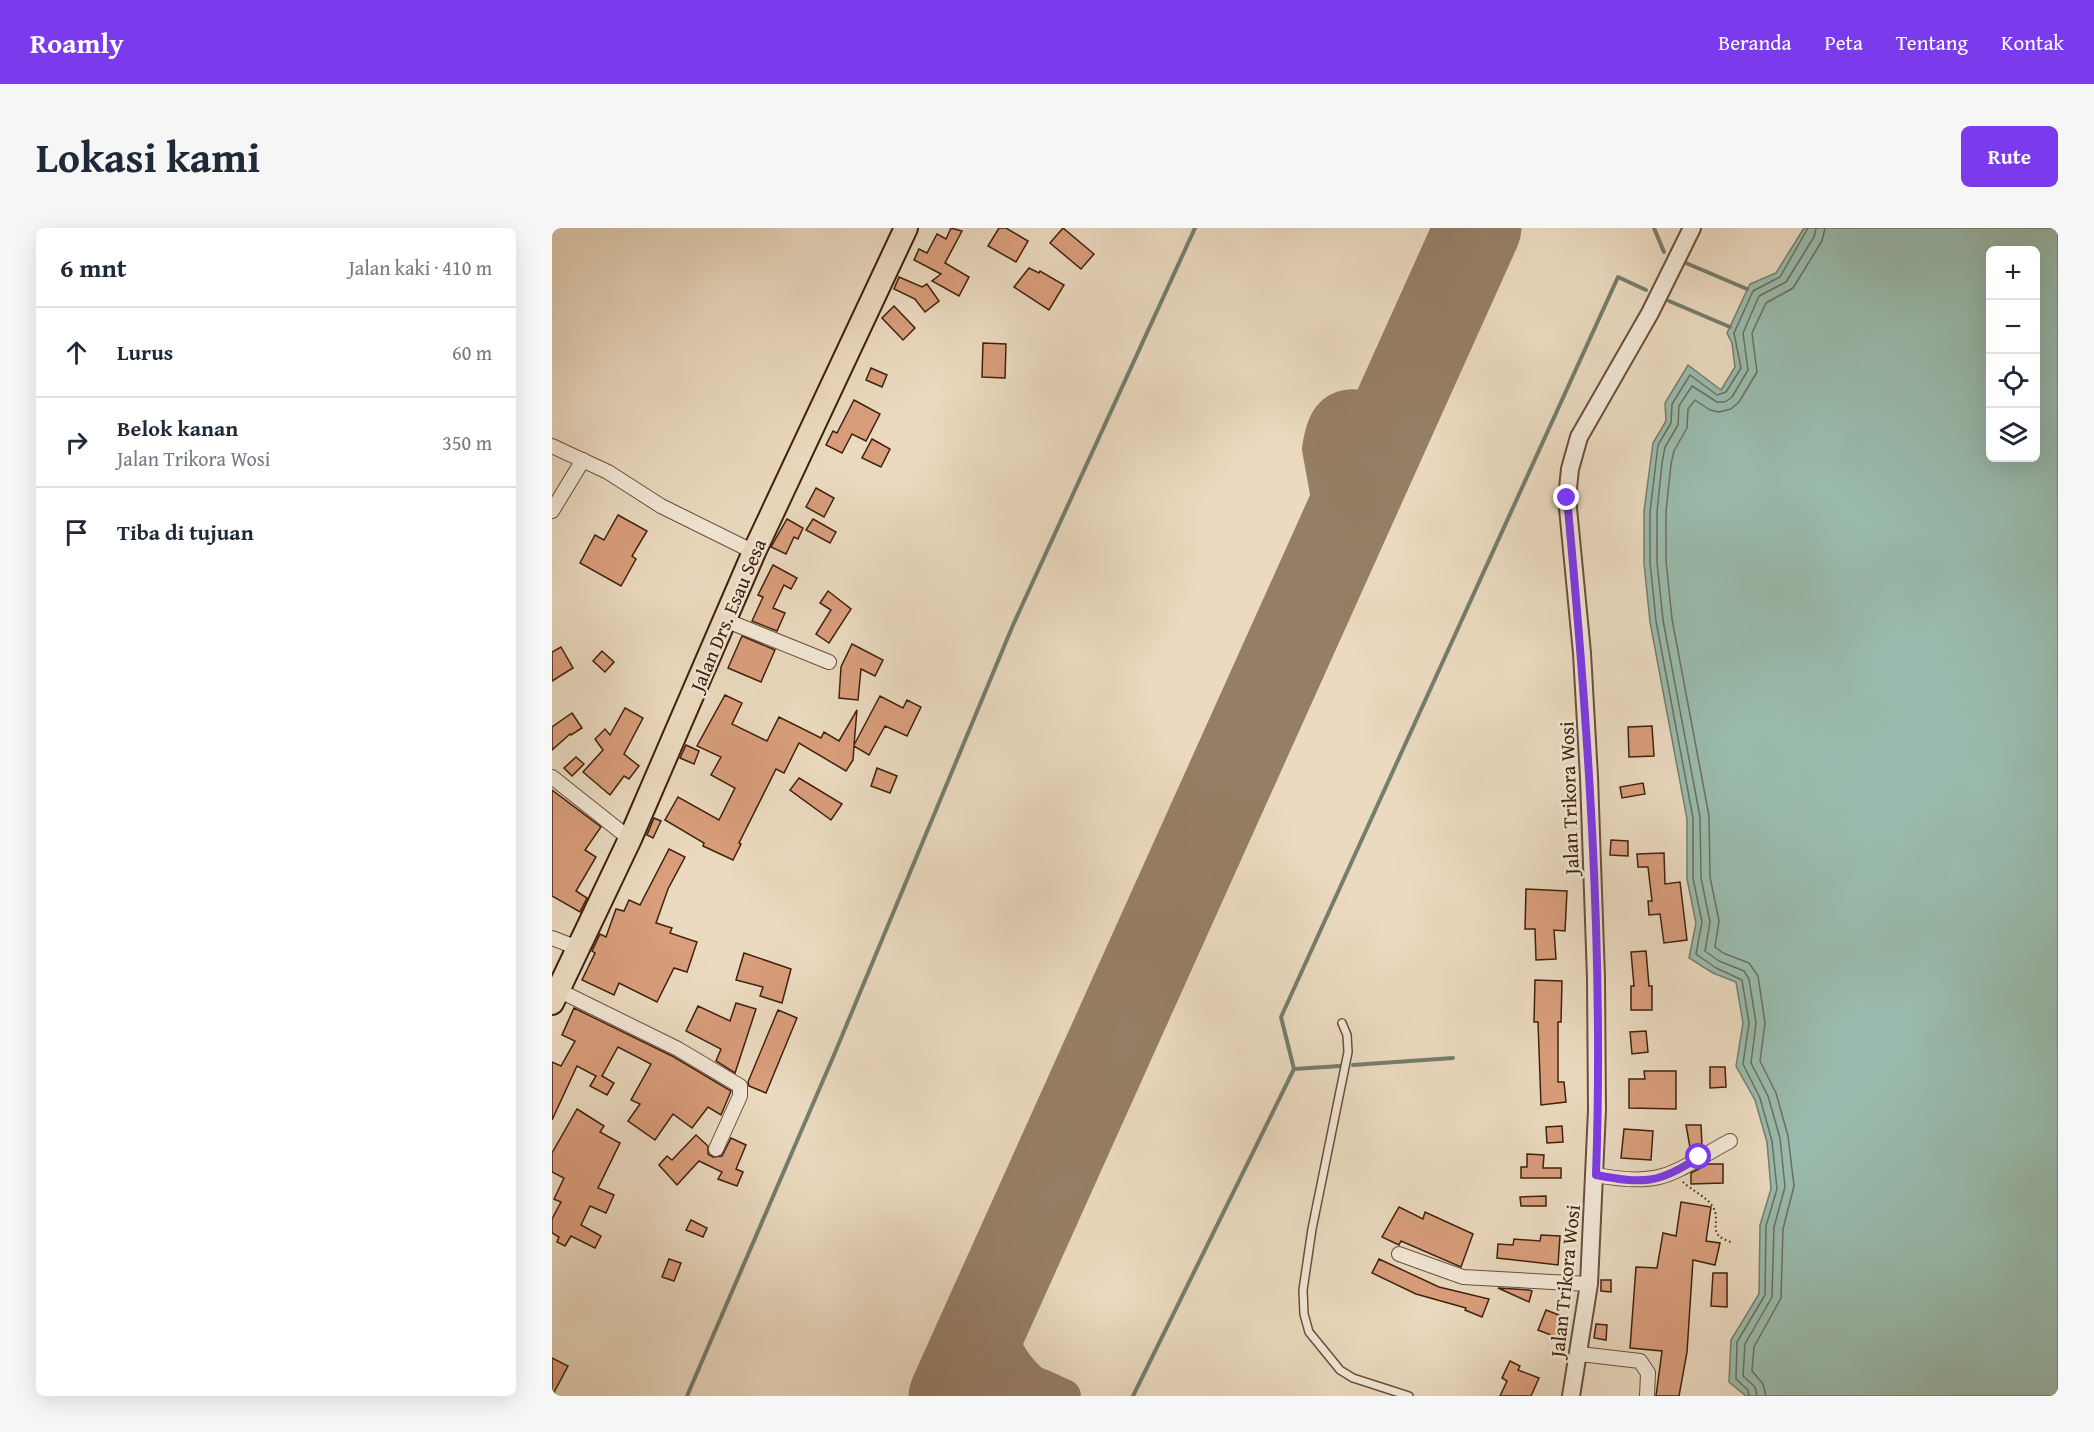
<!DOCTYPE html>
<html lang="id">
<meta charset="utf-8">
<style>
:root{--surface:#fff;--page:#f6f6f7;--text:#1f2937;--muted:#747a83;--line:#e0e1e3;--accent:#7c3aed}
body{margin:0;font-family:"Gentium Book Plus",serif;background:var(--page);color:var(--text)}
.controls{position:absolute;right:18px;top:18px;display:grid;overflow:hidden;border-radius:9px;box-shadow:0 6px 24px #0002}
.controls button{width:54px;height:54px;display:grid;place-items:center;padding:0;border:0;border-bottom:2px solid var(--line);background:var(--surface);color:var(--text);font:30px sans-serif}
.stop{position:absolute;width:18px;height:18px;margin:-14px;border:4px solid #7c3aed;border-radius:50%;background:#fff}
.stop.end{background:#7c3aed;border-color:#fff;box-shadow:0 2px 6px #0008}
.list{margin:0;padding:0;list-style:none}
h2{display:flex;justify-content:space-between;align-items:center;height:78px;margin:0;padding:0 24px;font-size:26px}
h2 small{font-size:20px;font-weight:400;color:var(--muted)}
.list li{display:grid;grid-template-columns:39px 1fr auto;gap:18px;align-items:center;box-sizing:border-box;height:90px;padding:0 24px;border-top:2px solid var(--line)}
.list b{display:block;font-size:22px;white-space:nowrap}
.list p{margin:0;font-size:20px;white-space:nowrap;color:var(--muted)}
.list em{font-size:20px;font-style:normal;color:var(--muted)}
.icon{flex:none;width:33px;height:33px;fill:none;stroke:currentColor;stroke-width:2;stroke-linecap:round;stroke-linejoin:round}
.map{position:relative;flex:none;width:1506px;height:1168px;overflow:hidden;border-radius:9px}
header{display:flex;align-items:center;gap:36px;box-sizing:border-box;height:84px;padding:0 30px;background:var(--accent);color:#fff}
header strong{font-size:28px}
nav{display:flex;gap:33px;margin-inline-start:auto;font-size:21px}
.intro{display:flex;align-items:center;justify-content:space-between;box-sizing:border-box;height:144px;padding:0 36px}
h1{margin:0;font-size:42px}
.button{padding:15px 27px;border-radius:9px;background:var(--accent);color:#fff;font-size:21px;font-weight:700}
main{display:flex;gap:36px;padding:0 36px}
aside{flex:1;background:var(--surface);border-radius:9px;box-shadow:0 6px 24px #0002}
.map>svg:first-child{display:block}
.water{fill:#99bbad;stroke:#757d6d;stroke-width:1.5;fill-rule:evenodd}
.lines{fill:none;stroke-linecap:round;stroke-linejoin:round}
.shore{stroke:#6c6e5d;stroke-width:1.5}
.stream{stroke:#757d6d;stroke-width:4}
.taxiway{stroke:#967e66;stroke-width:34}
.runway{stroke:#967e66;stroke-width:87}
.building{fill:#d99e7c;stroke:#40210d;stroke-width:1.5}
.service-casing{stroke:#6b4f3a;stroke-width:10}
.minor-casing{stroke:#6b4f3a;stroke-width:16}
.tertiary-casing{stroke:#6b4f3a;stroke-width:20}
.trunk-casing{stroke:#40210d;stroke-width:26}
.path{stroke:#40210d;stroke-width:2;stroke-dasharray:1.5 3;stroke-linecap:butt}
.service{stroke:#f2e7d6;stroke-width:7}
.minor{stroke:#f2e7d6;stroke-width:14}
.tertiary{stroke:#f2e7d6;stroke-width:16}
.trunk{stroke:#ebdac0;stroke-width:22}
.route{stroke:#7c3aed;stroke-width:8}
.labels{text-anchor:middle;stroke-width:5;stroke-linejoin:round;paint-order:stroke}
.street-label{font-size:20px;fill:#40210d;stroke:#f2e7d6}
</style>
<header>
<strong>Roamly</strong>
<nav><a>Beranda</a><a>Peta</a><a>Tentang</a><a>Kontak</a></nav>
</header>
<div class="intro"><h1>Lokasi kami</h1><a class="button">Rute</a></div>
<main>
<aside>
<h2>6 mnt<small>Jalan kaki · 410 m</small></h2>
<ul class="list">
<li><svg class="icon" aria-label="ahead" viewBox="0 0 24 24"><path d="M12 20V5M6 11l6-6 6 6"/></svg><div><b>Lurus</b></div><em>60 m</em></li>
<li><svg class="icon" aria-label="right" viewBox="0 0 24 24"><path d="M7 20v-9h11M14 6l5 5-5 5"/></svg><div><b>Belok kanan</b><p>Jalan Trikora Wosi</p></div><em>350 m</em></li>
<li><svg class="icon" aria-label="arrive" viewBox="0 0 24 24"><path d="M6 21V4h12l-3 4 3 4H6"/></svg><div><b>Tiba di tujuan</b></div></li>
</ul>
</aside>
<div class="map">
<svg width="1506" height="1168" viewBox="0 0 1506 1168">
<rect width="100%" height="100%" fill="#ebdac0"/>
<filter id="stains"><feTurbulence type="fractalNoise" baseFrequency=".00333" numOctaves="4"/><feColorMatrix values="0 0 0 0 .2 0 0 0 0 .09 0 0 0 0 .02 0 0 0 .5 -.17"/></filter>
<radialGradient id="worn" r=".72"><stop offset=".6" stop-color="#630" stop-opacity="0"/><stop offset="1" stop-color="#630" stop-opacity=".3"/></radialGradient>
<path class="water" d="M1252 0H1506V1168H1194L1177 1154 1179 1112 1207 1066 1208 997 1219 961 1215 914 1203 872 1184 838 1191 795 1184 754 1161 745 1137 730 1144 695 1135 651V591L1098 394 1092 335V283L1101 215 1114 193 1113 175 1136 137 1169 162 1183 139 1180 115 1175 105 1198 56 1224 45ZM1438 22H1484V230H1438Z"/>
<g class="lines">
<g class="shore">
<polyline points="1197,1168 1196,1162 1184,1151 1185,1114 1213,1067 1214,998 1225,961 1220,913 1208,870 1191,836 1197,795 1190,752 1164,740 1144,726 1150,694 1141,650 1141,590 1104,393 1098,334 1098,284 1106,217 1119,195 1120,176 1138,147 1165,167 1174,164 1189,140 1182,105 1201,63 1228,49 1256,0"/>
<polyline points="1205,1168 1203,1159 1191,1148 1193,1116 1220,1069 1222,999 1233,959 1228,910 1216,868 1199,835 1204,795 1197,751 1192,743 1167,733 1153,723 1158,694 1149,650 1148,589 1111,392 1105,334 1105,284 1110,235 1113,219 1126,197 1127,178 1140,158 1165,174 1173,174 1180,169 1196,142 1191,105 1207,68 1234,54 1262,9 1264,0"/>
<polyline points="1214,1168 1211,1156 1200,1143 1202,1119 1229,1070 1231,1001 1242,958 1236,908 1224,865 1208,833 1213,795 1206,748 1197,735 1171,725 1163,719 1167,693 1158,649 1157,588 1120,391 1114,333 1114,284 1119,236 1122,223 1135,200 1136,181 1143,172 1158,182 1167,184 1179,181 1187,174 1205,144 1200,105 1214,75 1241,60 1270,13 1273,0"/>
</g>
<g class="stream">
<polyline points="1102,0 1112,24"/>
<polyline points="1134,35 1195,61"/>
<polyline points="1117,73 1178,99"/>
<polyline points="801,837 901,830"/>
<polyline points="742,841 729,789 1066,49 1094,62"/>
<polyline points="135,1168 282,827 461,397 643,0"/>
<polyline points="581,1168 742,841 788,838"/>
</g>
<g class="taxiway">
<path d="M784 314 767 221C769 207 773 187 788 181 806 172 842 186 840 210 838 230 807 272 795 291"/>
<path d="M452 1052C446 1098 444 1121 480 1154"/>
<path d="M411 1168C430 1158 459 1149 481 1155 492 1158 502 1164 512 1168"/>
</g>
<polyline class="runway" points="400,1168 926,0"/>
</g>
<g class="building">
<polygon points="399,0 410,3 393,35 417,49 407,68 380,53 389,46 362,32 367,21 375,25 385,6 394,11"/>
<polygon points="447,0 454,0 476,13 464,34 436,18"/>
<polygon points="511,0 542,26 529,41 498,15"/>
<polygon points="477,40 487,45 488,43 512,57 497,82 462,59"/>
<polygon points="347,49 370,59 375,56 387,73 373,84 363,71 342,61"/>
<polygon points="342,78 363,100 351,112 330,90"/>
<polygon points="431,115 454,116 453,150 430,149"/>
<polygon points="319,140 335,147 330,159 314,152"/>
<polygon points="302,172 328,186 314,213 300,206 290,225 274,217 281,203 285,205"/>
<polygon points="320,211 338,221 329,239 310,230"/>
<polygon points="264,260 282,270 272,289 254,279"/>
<polygon points="66,287 95,303 80,328 84,331 69,358 28,335 43,307 52,312"/>
<polygon points="235,291 251,300 246,311 242,309 234,326 219,319"/>
<polygon points="261,291 284,304 278,315 254,302"/>
<polygon points="221,337 245,350 239,361 232,357 221,380 233,385 225,403 200,393 211,369 206,367"/>
<polygon points="276,363 299,381 277,415 264,406 279,382 268,375"/>
<polygon points="190,408 223,422 209,454 176,440"/>
<polygon points="300,416 331,432 323,448 309,441 306,472 287,470 289,439"/>
<polygon points="9,419 21,440 0,453 0,424"/>
<polygon points="50,423 62,434 53,444 41,433"/>
<polygon points="173,467 190,475 180,496 215,513 227,489 269,510 272,504 287,513 305,482 302,517 328,468 351,480 355,472 369,479 355,508 333,498 317,527 302,518 301,532 294,543 247,515 232,545 224,541 187,615 189,616 181,632 151,618 152,615 113,592 126,569 167,592 183,560 159,547 169,529 145,518"/>
<polygon points="73,480 91,490 72,526 87,538 77,551 72,548 58,567 31,544 51,522 43,511 53,501 58,507"/>
<polygon points="20,485 30,500 19,507 18,506 0,522 0,499"/>
<polygon points="1100,498 1102,528 1077,529 1076,499"/>
<polygon points="134,517 147,523 142,536 128,530"/>
<polygon points="24,529 32,536 20,548 12,540"/>
<polygon points="325,540 345,548 338,565 319,558"/>
<polygon points="247,550 290,576 279,592 238,562"/>
<polygon points="1091,555 1093,566 1070,570 1068,559"/>
<polygon points="0,562 49,599 33,622 44,629 24,663 35,670 28,684 0,668"/>
<polygon points="102,590 109,593 101,610 95,607"/>
<polygon points="1059,612 1076,613 1076,628 1058,627"/>
<polygon points="117,621 133,629 116,661 104,695 120,700 118,705 145,714 135,744 122,740 105,774 67,755 62,767 30,752 43,725 40,723 48,706 54,709 64,681 72,683 77,672 88,677"/>
<polygon points="1112,625 1113,656 1128,654 1135,712 1112,715 1108,686 1097,687 1096,673 1100,673 1096,639 1086,639 1085,626"/>
<polygon points="974,661 1015,663 1013,703 1002,702 1004,731 984,732 983,701 973,701"/>
<polygon points="1094,723 1097,758 1100,758 1100,782 1079,782 1079,758 1082,758 1079,724"/>
<polygon points="192,725 239,741 230,775 208,768 211,759 184,752"/>
<polygon points="983,752 1010,753 1009,794 1006,794 1006,854 1012,854 1014,874 989,877 986,794 982,794"/>
<polygon points="184,775 204,781 183,845 164,833 169,821 134,803 146,778 178,793"/>
<polygon points="22,780 122,829 179,863 169,887 156,879 140,900 121,886 103,912 76,893 88,876 79,872 99,836 66,819 50,848 62,855 55,867 38,858 44,848 25,838 0,892 0,834 9,838 23,813 10,807"/>
<polygon points="226,782 245,790 214,865 197,858 196,854"/>
<polygon points="1094,803 1096,824 1080,826 1078,804"/>
<polygon points="1158,839 1173,839 1174,859 1158,860"/>
<polygon points="1092,843 1124,843 1124,881 1077,880 1077,851 1093,851"/>
<polygon points="25,881 52,898 48,904 68,915 46,960 62,967 54,985 38,978 29,997 49,1008 43,1020 19,1008 13,1018 5,1014 7,1009 0,1005 0,991 9,974 2,971 12,950 0,944 0,925"/>
<polygon points="1134,897 1149,897 1150,918 1139,925"/>
<polygon points="1010,898 1011,914 995,915 994,899"/>
<polygon points="1072,901 1101,903 1099,932 1069,930"/>
<polygon points="144,907 156,918 156,926 161,929 170,928 179,910 194,917 184,941 191,944 185,958 166,951 170,944 147,933 125,957 107,937 115,928 120,932"/>
<polygon points="975,926 992,927 991,940 1009,940 1009,950 969,950 969,939 975,939"/>
<polygon points="1156,936 1171,936 1171,955 1139,956 1139,945"/>
<polygon points="994,968 994,978 969,978 968,969"/>
<polygon points="1129,974 1159,979 1154,1013 1168,1015 1163,1037 1141,1032 1135,1124 1127,1168 1104,1168 1110,1123 1078,1120 1084,1039 1105,1040 1111,1005 1124,1008"/>
<polygon points="847,979 871,991 873,984 921,1006 909,1039 849,1013 847,1017 830,1009"/>
<polygon points="139,992 155,1000 151,1009 134,1002"/>
<polygon points="989,1007 1008,1008 1006,1037 945,1030 946,1016 961,1017 962,1011 988,1013"/>
<polygon points="117,1031 129,1035 122,1053 110,1049"/>
<polygon points="827,1031 887,1059 937,1071 930,1089 913,1082 914,1080 864,1066 820,1045"/>
<polygon points="1161,1045 1175,1045 1175,1079 1159,1078"/>
<polygon points="1049,1052 1059,1052 1059,1064 1049,1063"/>
<polygon points="946,1060 977,1062 980,1063 977,1074"/>
<polygon points="994,1082 1012,1089 1004,1109 986,1102"/>
<polygon points="1044,1096 1055,1097 1054,1112 1042,1110"/>
<polygon points="0,1130 16,1138 0,1168"/>
<polygon points="958,1133 968,1138 966,1142 987,1150 979,1168 948,1168 955,1153 950,1150"/>
</g>
<g class="lines">
<defs>
<polyline id="service" points="790,795 795,807 796,824 760,1001 751,1062 752,1086 757,1104 788,1142 801,1150 857,1168"/>
<g id="minor">
<polyline points="0,218 56,244 109,278 202,324"/>
<polyline points="0,283 31,232"/>
<polyline points="173,392 277,434"/>
<polyline points="0,549 78,611"/>
<polyline points="0,710 26,720"/>
<polyline points="6,762 126,821 188,858 188,868 164,921"/>
<path d="M1044 947C1114 960 1120 944 1178 913"/>
<polyline points="847,1026 911,1049 1037,1056"/>
<polyline points="1028,1126 1088,1133 1096,1145 1095,1168"/>
</g>
<polyline id="tertiary" points="1019,1168 1037,1056 1045,882 1044,750 1037,549 1030,425 1015,270 1018,241 1027,209 1098,85 1140,0"/>
<polyline id="trunk" points="0,775 78,611 202,324 354,0"/>
</defs>
<use href="#service" class="service-casing"/>
<use href="#minor" class="minor-casing"/>
<use href="#tertiary" class="tertiary-casing"/>
<use href="#trunk" class="trunk-casing"/>
<path class="path" d="M1131 954C1139 962 1155 969 1161 979 1170 994 1153 1006 1179 1014"/>
<use href="#service" class="service"/>
<use href="#minor" class="minor"/>
<use href="#tertiary" class="tertiary"/>
<use href="#trunk" class="trunk"/>
</g>
<g class="lines">
<path class="route" d="M1015 270C1036 495 1052 721 1044 947 1091 956 1107 956 1147 929"/>
</g>
<g class="labels">
<g class="street-label">
<text transform="translate(176 387) rotate(-67)" y="7">Jalan Drs. Esau Sesa</text>
<text transform="translate(1017 570) rotate(-92)" y="7">Jalan Trikora Wosi</text>
<text transform="translate(1013 1053) rotate(-84)" y="7">Jalan Trikora Wosi</text>
</g>
</g>
<rect width="100%" height="100%" filter="url(#stains)"/>
<rect width="100%" height="100%" fill="url(#worn)"/>
</svg>
<div class="controls">
<button>+</button>
<button>−</button>
<button><svg class="icon" aria-label="locate" viewBox="0 0 24 24"><circle cx="12" cy="12" r="6"/><path d="M12 2v4M12 18v4M2 12h4M18 12h4"/></svg></button>
<button><svg class="icon" aria-label="layers" viewBox="0 0 24 24"><path d="M12 4l9 5-9 5-9-5zM3 14l9 5 9-5"/></svg></button>
</div>
<div class="stop" style="left:1147px;top:929px"></div>
<div class="stop end" style="left:1015px;top:270px"></div>
</div>
</main>
